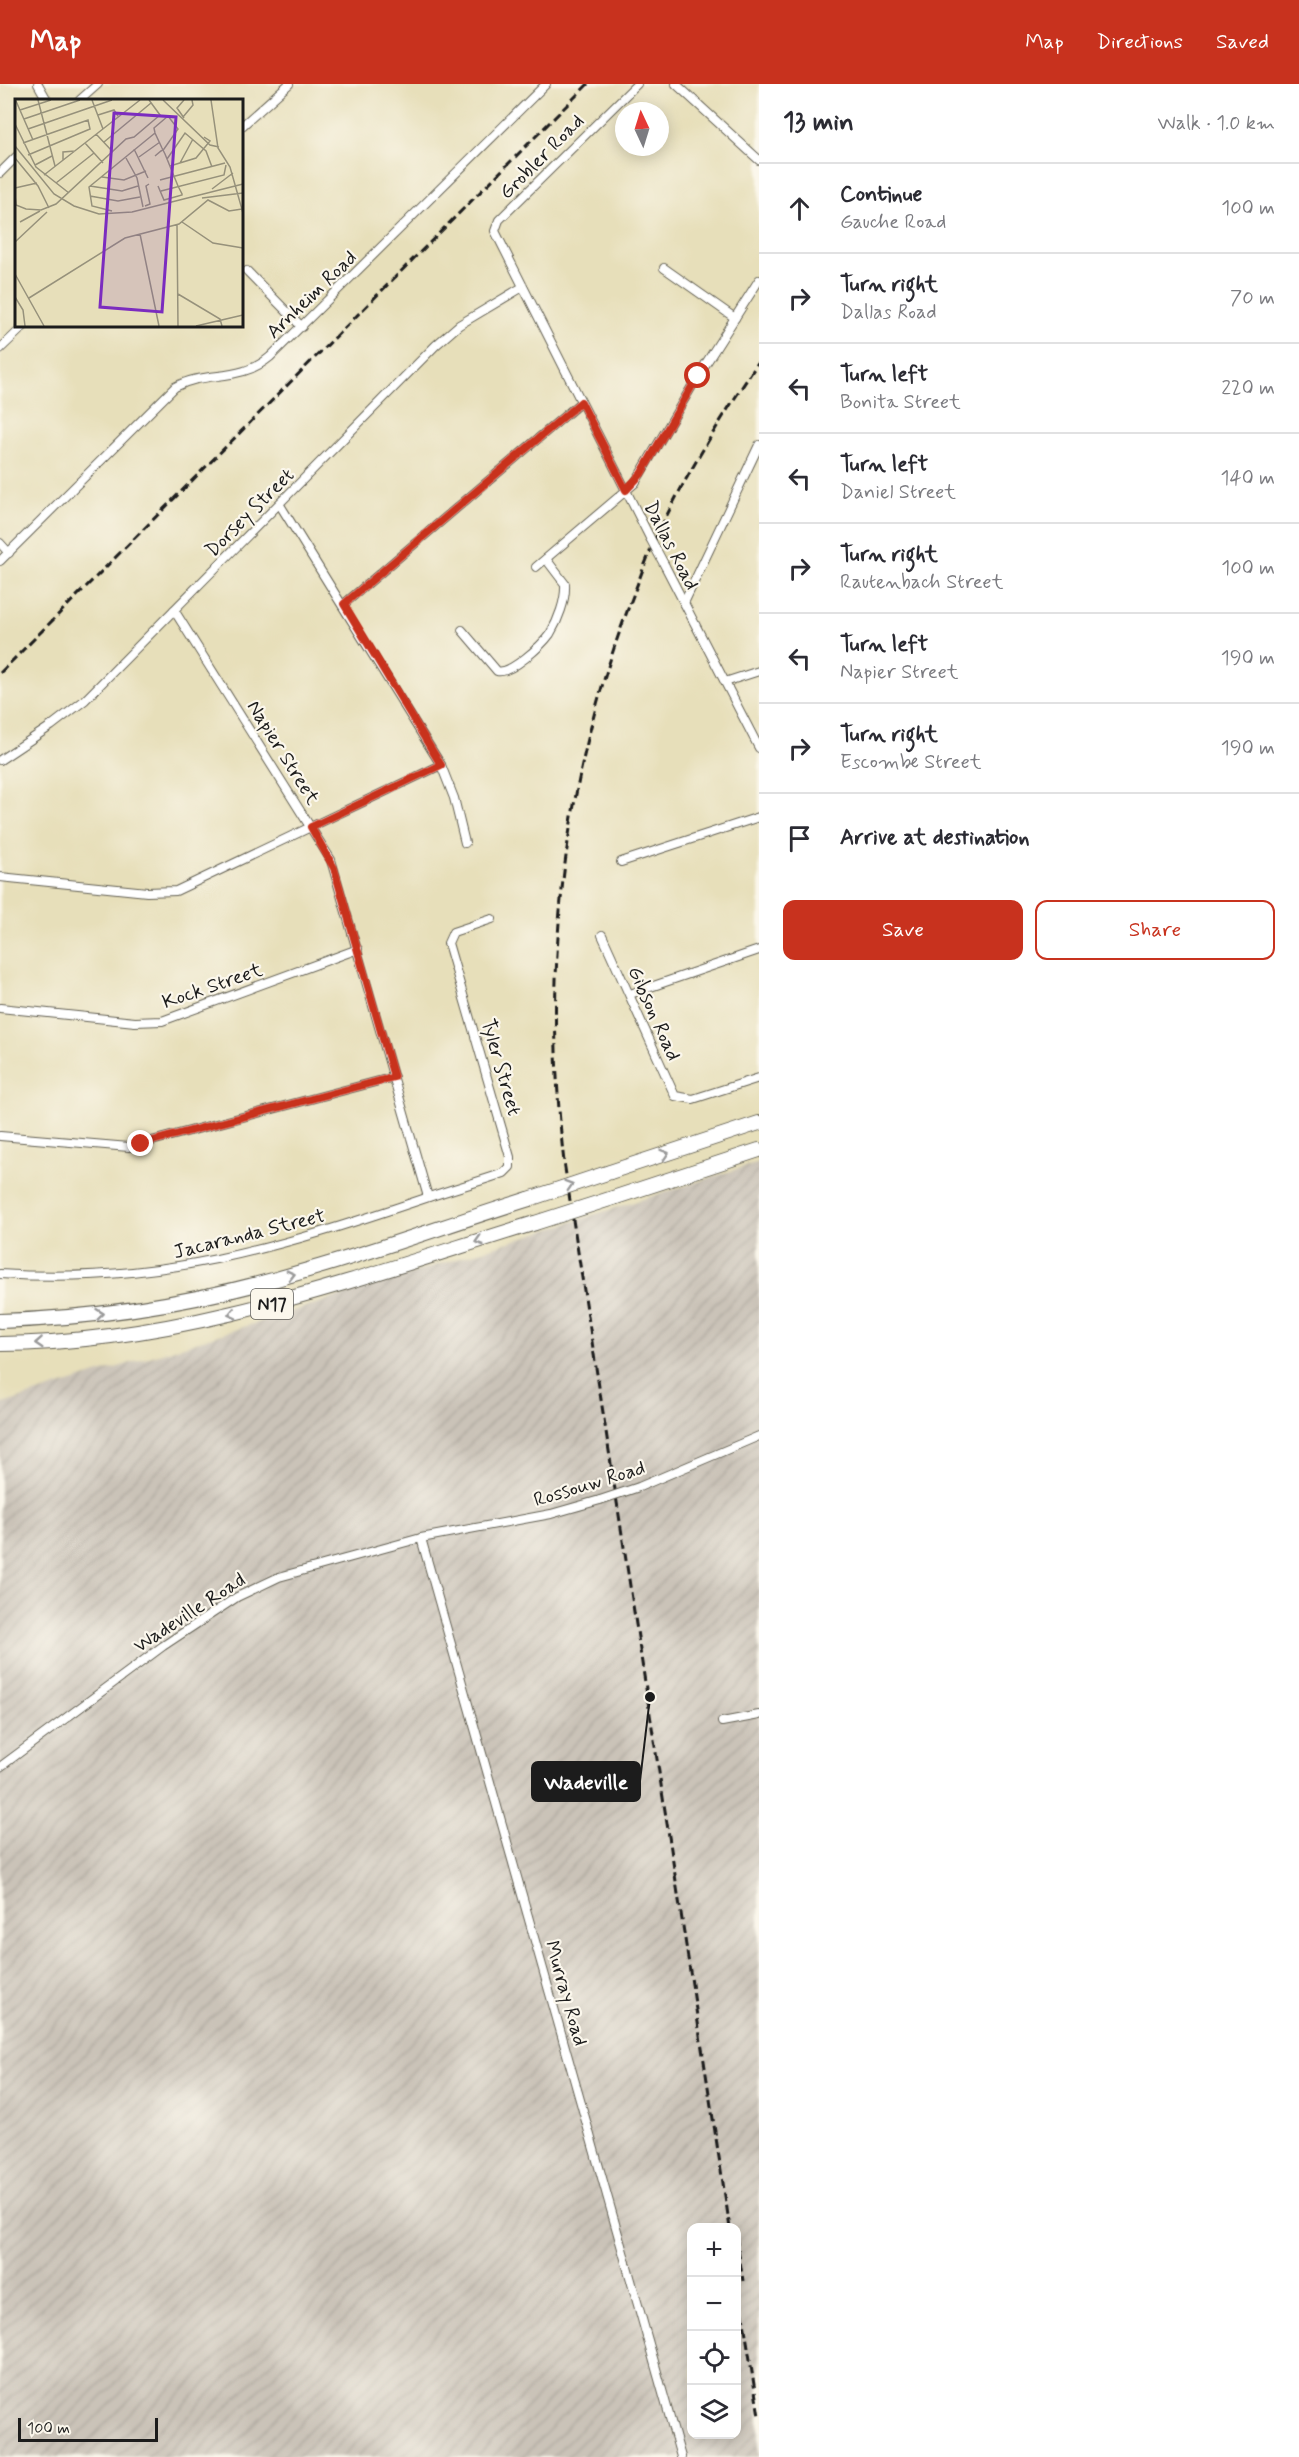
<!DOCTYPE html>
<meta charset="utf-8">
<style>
:root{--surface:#fff;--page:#f2f2f3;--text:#2b2b33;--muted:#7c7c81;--line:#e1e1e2;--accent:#c8321e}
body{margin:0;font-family:Mynerve,sans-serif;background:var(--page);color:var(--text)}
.controls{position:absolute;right:18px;bottom:18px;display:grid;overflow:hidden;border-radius:12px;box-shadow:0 3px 15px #0003}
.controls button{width:54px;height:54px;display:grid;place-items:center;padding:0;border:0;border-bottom:2px solid var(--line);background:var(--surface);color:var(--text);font:30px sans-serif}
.compass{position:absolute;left:615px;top:18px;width:54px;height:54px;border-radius:50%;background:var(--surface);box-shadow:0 3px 15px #0003;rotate:356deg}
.scale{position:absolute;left:18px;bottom:15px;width:140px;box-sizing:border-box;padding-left:6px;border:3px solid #1c1c1c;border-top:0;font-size:16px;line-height:21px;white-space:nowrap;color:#1c1c1c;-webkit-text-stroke:4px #fbf7ec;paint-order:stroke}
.stop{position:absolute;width:18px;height:18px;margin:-14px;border:4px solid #c8321e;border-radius:50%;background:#fff}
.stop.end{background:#c8321e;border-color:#fff;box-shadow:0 2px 6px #0008}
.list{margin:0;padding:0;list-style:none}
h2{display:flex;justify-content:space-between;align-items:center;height:78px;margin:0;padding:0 24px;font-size:26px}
h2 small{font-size:20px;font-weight:400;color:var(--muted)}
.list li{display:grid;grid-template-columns:39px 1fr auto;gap:18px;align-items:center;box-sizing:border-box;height:90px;padding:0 24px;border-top:2px solid var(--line)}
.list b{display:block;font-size:22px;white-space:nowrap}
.list p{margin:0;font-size:20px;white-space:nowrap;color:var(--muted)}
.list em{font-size:20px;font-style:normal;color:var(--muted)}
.actions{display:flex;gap:12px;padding:18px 24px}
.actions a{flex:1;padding:14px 0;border:2px solid var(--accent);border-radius:12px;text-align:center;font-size:21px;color:var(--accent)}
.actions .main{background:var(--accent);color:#fff}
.icon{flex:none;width:33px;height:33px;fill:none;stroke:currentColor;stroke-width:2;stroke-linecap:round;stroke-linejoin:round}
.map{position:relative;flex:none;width:759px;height:2373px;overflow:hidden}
header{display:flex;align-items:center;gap:36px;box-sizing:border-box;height:84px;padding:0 30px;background:var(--accent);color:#fff}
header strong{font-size:28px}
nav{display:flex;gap:33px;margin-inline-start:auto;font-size:21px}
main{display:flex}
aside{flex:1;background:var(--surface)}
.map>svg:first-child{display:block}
.industrial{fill:url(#industrial-furrows);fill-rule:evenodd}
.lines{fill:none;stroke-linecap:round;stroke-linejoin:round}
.street-casing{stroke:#636053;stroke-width:10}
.highway-casing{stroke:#636053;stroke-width:16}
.street{stroke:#fff;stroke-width:8}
.highway{stroke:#fff;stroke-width:14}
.rail{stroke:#1c1c1c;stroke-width:3;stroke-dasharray:9 4.5;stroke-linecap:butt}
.street-bridge-casing{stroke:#636053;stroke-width:10;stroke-linecap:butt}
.highway-bridge-casing{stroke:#636053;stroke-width:16;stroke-linecap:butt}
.street-bridge{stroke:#fff;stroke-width:8}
.highway-bridge{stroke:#fff;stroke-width:14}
.oneway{stroke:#999}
.route{stroke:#c8321e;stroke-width:8}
.labels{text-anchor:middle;stroke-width:4.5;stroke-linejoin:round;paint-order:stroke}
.shield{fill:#fbf7ec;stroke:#5f5e5a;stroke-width:1.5}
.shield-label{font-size:18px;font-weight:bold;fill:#1c1c1c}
.street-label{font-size:20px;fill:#1c1c1c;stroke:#fbf7ec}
.inset-road{fill:none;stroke:#96917b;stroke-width:1.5}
.view{fill:#7b2cbf;fill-opacity:0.15;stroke:#7b2cbf;stroke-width:3}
.inset-edge{fill:none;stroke:#1c1c1c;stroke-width:3}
.leader{fill:none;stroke:#1c1c1c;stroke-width:2}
.callout-dot{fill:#1c1c1c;stroke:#fbf7ec;stroke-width:2}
.callout{fill:#1c1c1c;stroke:#1c1c1c;stroke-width:2}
.callout-label{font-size:21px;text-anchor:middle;font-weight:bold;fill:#fff}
</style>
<header>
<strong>Map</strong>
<nav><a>Map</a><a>Directions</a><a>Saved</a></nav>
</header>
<main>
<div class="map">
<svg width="759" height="2373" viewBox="0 0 759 2373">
<defs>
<pattern id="industrial-furrows" width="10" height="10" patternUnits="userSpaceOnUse" patternTransform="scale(1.5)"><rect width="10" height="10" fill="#cac3b8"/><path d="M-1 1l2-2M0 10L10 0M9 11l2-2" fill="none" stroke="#ada79e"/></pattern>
</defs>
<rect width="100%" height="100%" fill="#fbf7ec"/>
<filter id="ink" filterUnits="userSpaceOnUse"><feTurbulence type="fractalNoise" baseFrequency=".0167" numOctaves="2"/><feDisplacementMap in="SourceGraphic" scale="12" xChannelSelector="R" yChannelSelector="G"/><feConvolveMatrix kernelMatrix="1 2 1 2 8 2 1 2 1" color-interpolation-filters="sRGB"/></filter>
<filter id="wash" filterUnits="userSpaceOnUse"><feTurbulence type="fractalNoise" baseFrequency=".008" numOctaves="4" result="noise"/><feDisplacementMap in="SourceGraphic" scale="24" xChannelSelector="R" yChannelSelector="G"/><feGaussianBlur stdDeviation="1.35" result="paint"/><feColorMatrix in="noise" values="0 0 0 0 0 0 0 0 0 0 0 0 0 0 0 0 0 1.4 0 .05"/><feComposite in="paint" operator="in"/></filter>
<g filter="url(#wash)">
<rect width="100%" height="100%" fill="#e7dfba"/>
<path class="industrial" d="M759 1078V2373H0V1321ZM692 2144H736V2350H692Z"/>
</g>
<g filter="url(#ink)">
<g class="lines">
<defs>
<g id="street">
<polyline points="38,0 47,16"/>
<polyline points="637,0 499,136 495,147 650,454"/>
<polyline points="676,0 759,76"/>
<polyline points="80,16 98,0"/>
<polyline points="242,42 289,0"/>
<polyline points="0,89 16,73"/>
<polyline points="664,184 735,234"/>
<polyline points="247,187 302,243"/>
<polyline points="0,265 24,242"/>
<polyline points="280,421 441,681 454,714 465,759"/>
<polyline points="0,459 9,469"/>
<path d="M0 477 175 303C206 286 239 299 270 273L546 0"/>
<polyline points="665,482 759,664"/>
<polyline points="536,483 635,399 698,292 759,196"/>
<polyline points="684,519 759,361"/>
<polyline points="344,520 581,318"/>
<polyline points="174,526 331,776 428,1113"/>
<path d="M462 546 497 587C510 591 542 561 550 550 558 537 566 516 565 500L546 475"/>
<polyline points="725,598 759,587"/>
<polyline points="0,676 51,642 85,616 436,261 459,241 521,204"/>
<polyline points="621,778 759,733"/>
<polyline points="0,793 147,808 176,807 441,681"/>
<polyline points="602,851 675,1012 693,1015 759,994"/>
<polyline points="630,910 759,866"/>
<polyline points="0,924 135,938 162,937 358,865"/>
<polyline points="0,1052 129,1063 394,993"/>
<path d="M0 1190C159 1201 278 1164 426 1114 452 1105 478 1098 504 1089L510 1083V1073L448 859 453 848 492 835"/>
<polyline points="639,1403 759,1352"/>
<polyline points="421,1454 681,2373"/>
<polyline points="722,1638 759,1631"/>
<polyline points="0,1683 163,1562 237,1513 279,1493 421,1454 551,1430 600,1416"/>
</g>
<g id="highway">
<polyline points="610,1088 759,1039"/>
<polyline points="616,1113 759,1066"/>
<path d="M0 1237C105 1234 208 1216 308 1186 382 1165 455 1138 529 1115"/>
<path d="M0 1260C185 1259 360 1193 535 1139"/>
</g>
</defs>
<use href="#street" class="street-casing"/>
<use href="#highway" class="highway-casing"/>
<use href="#street" class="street"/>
<use href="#highway" class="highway"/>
<g class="rail">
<polyline points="0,589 588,0"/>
<path d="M730 2144 564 1078C542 887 562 696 631 517 641 491 650 465 662 441 690 384 724 330 759 277"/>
<polyline points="736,2152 743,2197"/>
<polyline points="736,2188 759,2332"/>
</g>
<defs>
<g id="street-bridge">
<polyline points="650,454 665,482"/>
<polyline points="600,1416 639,1403"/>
</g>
<g id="highway-bridge">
<polyline points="529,1115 610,1088"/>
<polyline points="535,1139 616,1113"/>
</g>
</defs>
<use href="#street-bridge" class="street-bridge-casing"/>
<use href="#highway-bridge" class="highway-bridge-casing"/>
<use href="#street-bridge" class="street-bridge"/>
<use href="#highway-bridge" class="highway-bridge"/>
</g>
<defs><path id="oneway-chevron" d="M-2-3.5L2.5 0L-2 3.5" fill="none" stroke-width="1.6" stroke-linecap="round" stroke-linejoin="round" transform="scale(1.5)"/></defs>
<g class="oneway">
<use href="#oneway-chevron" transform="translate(665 1070) rotate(-18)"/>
<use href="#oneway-chevron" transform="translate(569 1101) rotate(-18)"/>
<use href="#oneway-chevron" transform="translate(479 1157) rotate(163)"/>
<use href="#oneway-chevron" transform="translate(291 1191) rotate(-14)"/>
<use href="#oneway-chevron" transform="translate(100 1230) rotate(-6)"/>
<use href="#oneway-chevron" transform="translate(232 1230) rotate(167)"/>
<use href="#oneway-chevron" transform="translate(39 1259) rotate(176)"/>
</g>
</g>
<g class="lines" filter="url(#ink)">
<polyline class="route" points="141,1060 394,993 334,784 311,743 441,681 344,520 581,318 626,406 641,390 698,292"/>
</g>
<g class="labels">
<rect class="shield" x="251" y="1205" width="42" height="30" rx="4.5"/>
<g class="shield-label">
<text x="272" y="1226">N17</text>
</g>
<g class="street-label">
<text transform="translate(541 72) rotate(-45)" y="7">Grobler Road</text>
<text transform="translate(311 210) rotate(-44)" y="7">Arnheim Road</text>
<text transform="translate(249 428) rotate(-45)" y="7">Dorsey Street</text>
<text transform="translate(672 461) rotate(63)" y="7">Dallas Road</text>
<text transform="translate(284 668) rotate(58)" y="7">Napier Street</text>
<text transform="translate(212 901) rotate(-19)" y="7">Kock Street</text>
<text transform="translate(655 929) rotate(66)" y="7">Gibson Road</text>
<text transform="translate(502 983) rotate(74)" y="7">Tyler Street</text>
<text transform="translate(249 1149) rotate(-14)" y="7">Jacaranda Street</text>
<text transform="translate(589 1399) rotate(-17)" y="7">Rossouw Road</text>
<text transform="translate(189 1528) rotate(-33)" y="7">Wadeville Road</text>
<text transform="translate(567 1909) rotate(74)" y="7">Murray Road</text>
</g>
</g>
<g transform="translate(15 15)">
<rect width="228" height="228" fill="#e7dfba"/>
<path class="inset-road" d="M23 1 40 67M77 1 88 30M148 1 195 46 204 48M169 1 162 9 169 19M196 1 203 49 215 68 228 114M1 2 18 41M5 11 36 1M83 16 99 11 103 17M168 18 178 6 177 1M9 20 65 1M0 25 21 68 54 94M13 30 97 1M81 35 97 52M89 43 136 4M8 44 73 21 75 30 13 56M70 44 88 64M0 47 39 95 59 107 84 115 117 113 228 85M119 50 133 79M140 57 146 52 148 51 149 50 163 30 153 17 139 29 140 34 147 49 150 55 163 87 167 95V96L149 101 143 87M124 58 145 43M0 59 23 87 34 109M111 59 122 79 128 108M152 60 170 34 191 52 197 68M48 61V53L60 52M165 64 178 40M20 66 37 57M155 67 181 59 195 42 189 38M29 76 125 1M87 78 109 81 131 72M145 81 210 64M41 84 79 54M75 87 107 92 123 87M0 89 22 84M197 90 218 74M146 92 209 76 211 66M0 96 1 106 11 110 26 111 41 105 111 40 119 38 145 16 134 1M75 97 103 102 125 98M187 99 228 94M130 107 135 105 131 87 134 85M97 112 77 107 74 88 140 34M5 123 25 112M167 123 198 144 228 149M162 126 163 227M125 135 144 227M0 143 32 113M0 175 29 227M163 195 205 220 207 227M0 198 8 211 10 227M14 199 110 139 164 125 193 101 214 112 227 110M181 227 228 216"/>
<path class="view" d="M99 14 161 18 147 213 85 208Z"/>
<rect width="228" height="228" class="inset-edge"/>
</g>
<path class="leader" d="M650 1613L640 1697"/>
<circle class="callout-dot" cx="650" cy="1613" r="6"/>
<rect class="callout" x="532" y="1678" width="108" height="39" rx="6"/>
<g class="callout-label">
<text x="586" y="1705">Wadeville</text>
</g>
</svg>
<div class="controls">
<button>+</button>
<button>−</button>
<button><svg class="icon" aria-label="locate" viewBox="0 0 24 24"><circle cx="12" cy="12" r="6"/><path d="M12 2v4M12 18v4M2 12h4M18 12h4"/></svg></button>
<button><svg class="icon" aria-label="layers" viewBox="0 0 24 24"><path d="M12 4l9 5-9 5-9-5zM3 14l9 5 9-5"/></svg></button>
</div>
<svg class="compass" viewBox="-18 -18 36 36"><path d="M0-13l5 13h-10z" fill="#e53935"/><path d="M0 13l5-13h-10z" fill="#7c7c81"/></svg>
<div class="scale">100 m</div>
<div class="stop" style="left:698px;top:292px"></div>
<div class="stop end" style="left:141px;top:1060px"></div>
</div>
<aside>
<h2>13 min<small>Walk · 1.0 km</small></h2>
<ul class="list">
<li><svg class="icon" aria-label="ahead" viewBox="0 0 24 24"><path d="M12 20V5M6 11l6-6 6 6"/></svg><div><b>Continue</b><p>Gauche Road</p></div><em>100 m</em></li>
<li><svg class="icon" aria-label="right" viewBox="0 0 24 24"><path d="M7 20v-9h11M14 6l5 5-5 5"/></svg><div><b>Turn right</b><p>Dallas Road</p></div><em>70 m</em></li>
<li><svg class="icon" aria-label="left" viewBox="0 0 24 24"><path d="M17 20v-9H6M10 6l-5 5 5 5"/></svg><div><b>Turn left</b><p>Bonita Street</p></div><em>220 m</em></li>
<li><svg class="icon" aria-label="left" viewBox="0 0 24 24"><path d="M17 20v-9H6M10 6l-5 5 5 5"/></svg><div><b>Turn left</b><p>Daniel Street</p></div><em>140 m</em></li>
<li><svg class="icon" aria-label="right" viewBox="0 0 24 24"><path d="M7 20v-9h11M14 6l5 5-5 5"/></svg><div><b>Turn right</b><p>Rautenbach Street</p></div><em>100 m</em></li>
<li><svg class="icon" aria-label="left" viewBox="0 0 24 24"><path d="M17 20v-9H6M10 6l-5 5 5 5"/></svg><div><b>Turn left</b><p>Napier Street</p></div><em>190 m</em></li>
<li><svg class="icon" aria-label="right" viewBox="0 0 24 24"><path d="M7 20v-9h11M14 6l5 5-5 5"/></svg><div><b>Turn right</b><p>Escombe Street</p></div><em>190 m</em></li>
<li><svg class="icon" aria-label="arrive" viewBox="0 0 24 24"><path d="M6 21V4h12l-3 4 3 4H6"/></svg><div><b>Arrive at destination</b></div></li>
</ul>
<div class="actions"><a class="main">Save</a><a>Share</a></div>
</aside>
</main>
